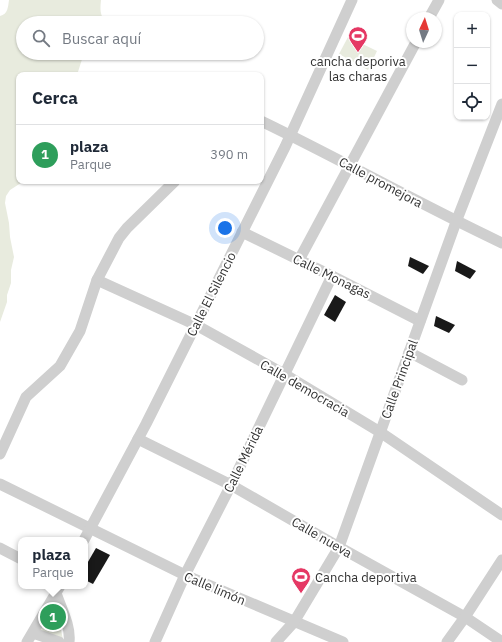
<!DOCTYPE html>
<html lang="es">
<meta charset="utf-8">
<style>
:root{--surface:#fff;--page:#f6f6f7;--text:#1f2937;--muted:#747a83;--line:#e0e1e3;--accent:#e53864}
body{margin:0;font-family:"IBM Plex Sans",sans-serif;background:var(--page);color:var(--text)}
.controls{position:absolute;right:12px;top:12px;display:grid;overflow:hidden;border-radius:8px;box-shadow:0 1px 3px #0004}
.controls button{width:36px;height:36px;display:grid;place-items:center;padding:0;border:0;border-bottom:1px solid var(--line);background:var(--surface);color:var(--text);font:20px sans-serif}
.compass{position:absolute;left:406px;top:12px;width:36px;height:36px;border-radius:50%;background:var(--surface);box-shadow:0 1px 3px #0004;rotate:4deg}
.you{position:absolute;left:225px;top:228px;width:14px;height:14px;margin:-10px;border:3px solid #fff;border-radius:50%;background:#1a73e8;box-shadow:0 0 0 6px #1a73e833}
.badge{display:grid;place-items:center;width:26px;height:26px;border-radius:50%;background:var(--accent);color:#fff;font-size:13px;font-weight:700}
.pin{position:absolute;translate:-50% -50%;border:2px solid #fff;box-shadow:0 1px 4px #0006}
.popup{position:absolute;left:18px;top:537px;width:70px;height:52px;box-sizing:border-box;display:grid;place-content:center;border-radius:8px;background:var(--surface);filter:drop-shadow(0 1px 3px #0005);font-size:13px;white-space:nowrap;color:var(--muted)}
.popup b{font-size:15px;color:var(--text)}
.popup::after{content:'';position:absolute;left:50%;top:100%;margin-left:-8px;border:8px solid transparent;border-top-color:var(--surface)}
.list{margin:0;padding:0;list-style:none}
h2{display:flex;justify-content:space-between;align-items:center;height:52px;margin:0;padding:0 16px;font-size:17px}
h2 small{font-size:13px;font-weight:400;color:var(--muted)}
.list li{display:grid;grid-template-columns:26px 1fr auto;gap:12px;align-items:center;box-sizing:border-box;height:60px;padding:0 16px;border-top:1px solid var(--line)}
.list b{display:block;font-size:15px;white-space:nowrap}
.list p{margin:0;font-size:13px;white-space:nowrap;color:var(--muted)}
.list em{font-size:13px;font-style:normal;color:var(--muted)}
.icon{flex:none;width:22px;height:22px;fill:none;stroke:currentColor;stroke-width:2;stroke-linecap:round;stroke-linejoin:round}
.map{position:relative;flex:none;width:502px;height:642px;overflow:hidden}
.search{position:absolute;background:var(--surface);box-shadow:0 1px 3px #0004;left:16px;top:16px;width:248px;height:44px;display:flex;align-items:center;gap:10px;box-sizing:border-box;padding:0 14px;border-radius:22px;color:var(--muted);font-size:15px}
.panel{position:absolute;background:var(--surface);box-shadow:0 1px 3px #0004;left:16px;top:72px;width:248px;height:112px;border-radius:8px}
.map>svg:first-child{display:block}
.green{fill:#e8ebde}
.building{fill:#191919}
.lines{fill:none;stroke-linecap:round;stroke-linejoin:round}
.minor{stroke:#cfcfcf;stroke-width:11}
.labels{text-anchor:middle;stroke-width:4;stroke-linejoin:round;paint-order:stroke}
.poi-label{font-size:13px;fill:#323232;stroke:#fff}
.street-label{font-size:13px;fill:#323232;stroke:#fff}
</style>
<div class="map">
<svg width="502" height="642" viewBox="0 0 502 642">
<rect width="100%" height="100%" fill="#fff"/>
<g class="green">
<path d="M9 0H101C100 11 100 13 105 23H23V53H84L77 75H19V181H24L10 190 6 196 5 203 9 223 10 237 14 257 11 270V283L7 295V302L0 322V16C8 14 8 7 9 0Z"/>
<polygon points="348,37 377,51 368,70 339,54"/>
<polygon points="56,604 63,640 38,630"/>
</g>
<g class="building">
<polygon points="410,257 429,266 423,274 408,266"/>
<polygon points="457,261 476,271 470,279 455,271"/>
<polygon points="335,295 346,302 335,322 324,315"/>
<polygon points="436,316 455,325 449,333 434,326"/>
<polygon points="96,548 110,555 93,584 85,580 85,567"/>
</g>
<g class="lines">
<g class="minor">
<polyline points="497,0 502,4"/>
<polyline points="429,18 439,0"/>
<path d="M261 121C342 160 421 205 502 243"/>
<polyline points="242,232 332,276 420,321"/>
<polyline points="299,260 416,42"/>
<polyline points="97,280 196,325 284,374 380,432 502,515"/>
<polyline points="409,352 462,380"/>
<polyline points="138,439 231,485 339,547 465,617 502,642"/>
<polyline points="0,454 26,397 60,366 80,331 97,280 119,238 127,228 175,181"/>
<polyline points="0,484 185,575 343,642"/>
<polyline points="84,540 146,424 285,147 352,0"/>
<polyline points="0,548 21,559"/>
<path d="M56 593C61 608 71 626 69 642"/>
<polyline points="33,633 59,642"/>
<polyline points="27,642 60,586"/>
<polyline points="155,642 185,575 231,485 332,276"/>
<polyline points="276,642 294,622 339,547 456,222 502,104"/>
<polyline points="447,642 465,617 502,560"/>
</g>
</g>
<defs>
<symbol id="stadium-pin" viewBox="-11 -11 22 30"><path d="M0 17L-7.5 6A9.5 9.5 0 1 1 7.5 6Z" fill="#e53864" stroke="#fff"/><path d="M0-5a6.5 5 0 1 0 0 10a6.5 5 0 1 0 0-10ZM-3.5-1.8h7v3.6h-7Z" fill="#fff"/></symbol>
</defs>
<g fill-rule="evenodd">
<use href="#stadium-pin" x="347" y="25" width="22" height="30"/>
<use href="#stadium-pin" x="290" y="566" width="22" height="30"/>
</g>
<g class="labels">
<g class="poi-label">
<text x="358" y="66">cancha deporiva<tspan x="358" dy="15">las charas</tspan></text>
<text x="315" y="582" text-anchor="start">Cancha deportiva</text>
</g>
<g class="street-label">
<text transform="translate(381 182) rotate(28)" y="5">Calle promejora</text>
<text transform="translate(332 276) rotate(26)" y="5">Calle Monagas</text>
<text transform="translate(211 294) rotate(-63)" y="5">Calle El Silencio</text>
<text transform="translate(399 379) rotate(-70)" y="5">Calle Principal</text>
<text transform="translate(305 388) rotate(30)" y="5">Calle democracia</text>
<text transform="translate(243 459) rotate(-64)" y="5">Calle Mérida</text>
<text transform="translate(322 537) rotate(30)" y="5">Calle nueva</text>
<text transform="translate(215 588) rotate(23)" y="5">Calle limón</text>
</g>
</g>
</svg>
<div class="controls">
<button>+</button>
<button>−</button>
<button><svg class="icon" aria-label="locate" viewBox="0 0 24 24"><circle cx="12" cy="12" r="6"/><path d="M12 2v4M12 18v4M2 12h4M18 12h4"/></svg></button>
</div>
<svg class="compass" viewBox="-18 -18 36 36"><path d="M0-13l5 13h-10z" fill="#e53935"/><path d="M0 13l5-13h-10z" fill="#747a83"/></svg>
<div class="you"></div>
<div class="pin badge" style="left:53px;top:617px;background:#2e9e5b">1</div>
<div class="popup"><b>plaza</b>Parque</div>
<div class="search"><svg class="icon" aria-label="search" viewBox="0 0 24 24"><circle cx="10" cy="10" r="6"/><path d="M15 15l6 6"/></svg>Buscar aquí</div>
<section class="panel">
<h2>Cerca<small></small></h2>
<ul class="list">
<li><span class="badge" style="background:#2e9e5b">1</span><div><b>plaza</b><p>Parque</p></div><em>390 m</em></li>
</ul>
</section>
</div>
